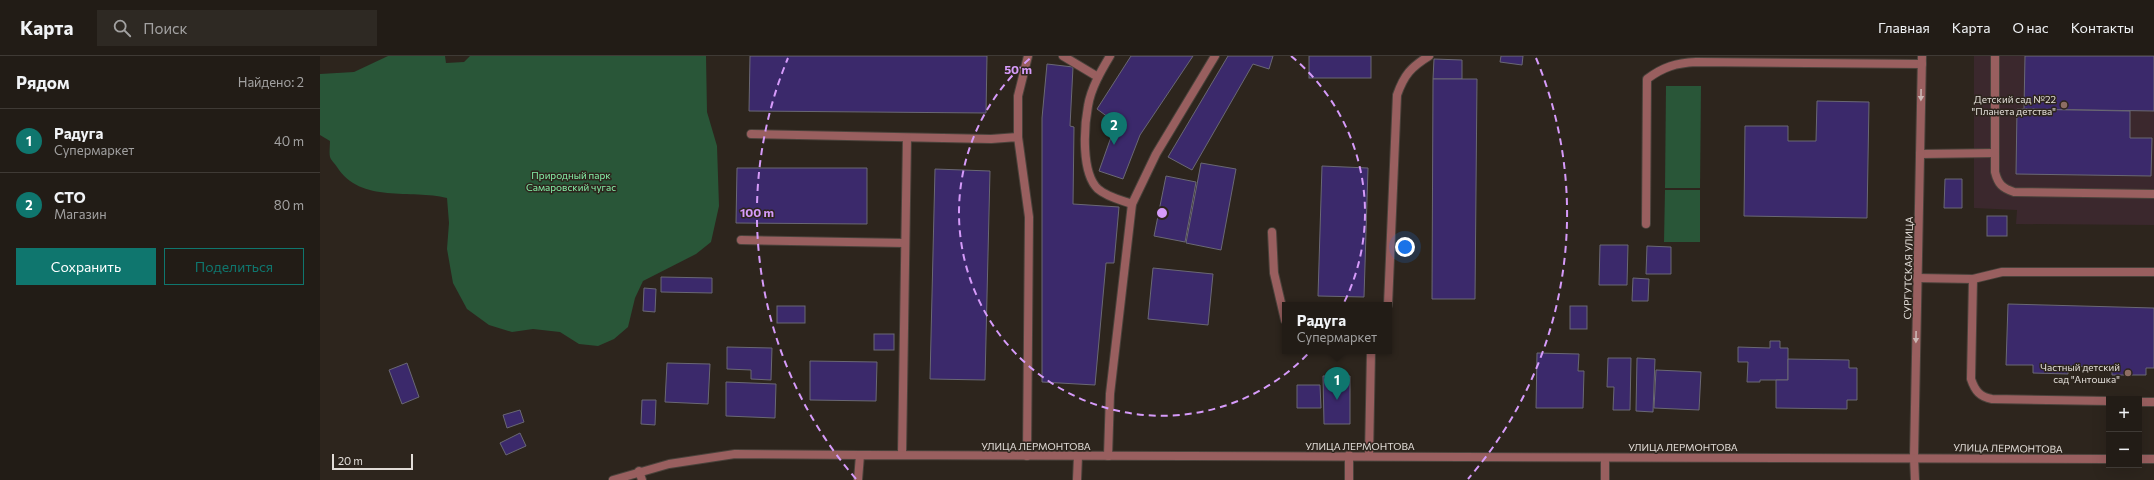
<!DOCTYPE html>
<html lang="ru">
<meta charset="utf-8">
<style>
:root{--surface:#221c16;--page:#2e2923;--text:#f1f3f6;--muted:#a2a1a1;--line:#3f3a35;--accent:#0f766e}
body{margin:0;font-family:Commissioner,sans-serif;background:var(--page);color:var(--text)}
.controls{position:absolute;right:12px;bottom:12px;display:grid;overflow:hidden;border-radius:0px;box-shadow:0 4px 16px #0002}
.controls button{width:36px;height:36px;display:grid;place-items:center;padding:0;border:0;border-bottom:1px solid var(--line);background:var(--surface);color:var(--text);font:20px sans-serif}
.scale{position:absolute;left:12px;bottom:10px;width:81px;box-sizing:border-box;padding-left:4px;border:2px solid #e1dcd7;border-top:0;font-size:11px;line-height:14px;white-space:nowrap;color:#e1dcd7;-webkit-text-stroke:3px #2d251d;paint-order:stroke}
.you{position:absolute;left:1085px;top:191px;width:14px;height:14px;margin:-10px;border:3px solid #fff;border-radius:50%;background:#1a73e8;box-shadow:0 0 0 6px #1a73e833}
.badge{display:grid;place-items:center;width:26px;height:26px;border-radius:50%;background:var(--accent);color:#fff;font-size:13px;font-weight:700}
.pin{position:absolute;translate:-50% -33px;filter:drop-shadow(0 1px 2px #0008)}
.pin::after{content:'';position:absolute;top:21px;width:14px;height:12px;background:inherit;clip-path:polygon(0 0,100% 0,50% 100%)}
.popup{position:absolute;left:962px;top:246px;width:110px;height:52px;box-sizing:border-box;display:grid;place-content:center;border-radius:0px;background:var(--surface);filter:drop-shadow(0 1px 3px #0005);font-size:13px;white-space:nowrap;color:var(--muted)}
.popup b{font-size:15px;color:var(--text)}
.popup::after{content:'';position:absolute;left:50%;top:100%;margin-left:-8px;border:8px solid transparent;border-top-color:var(--surface)}
.list{margin:0;padding:0;list-style:none}
h2{display:flex;justify-content:space-between;align-items:center;height:52px;margin:0;padding:0 16px;font-size:17px}
h2 small{font-size:13px;font-weight:400;color:var(--muted)}
.list li{display:grid;grid-template-columns:26px 1fr auto;gap:12px;align-items:center;box-sizing:border-box;height:64px;padding:0 16px;border-top:1px solid var(--line)}
.list b{display:block;font-size:15px;white-space:nowrap}
.list p{margin:0;font-size:13px;white-space:nowrap;color:var(--muted)}
.list em{font-size:13px;font-style:normal;color:var(--muted)}
.actions{display:flex;gap:8px;padding:12px 16px}
.actions a{flex:1;padding:9px 0;border:1px solid var(--accent);border-radius:0px;text-align:center;font-size:14px;color:var(--accent)}
.actions .main{background:var(--accent);color:#fff}
.icon{flex:none;width:22px;height:22px;fill:none;stroke:currentColor;stroke-width:2;stroke-linecap:round;stroke-linejoin:round}
.map{position:relative;flex:none;width:1834px;height:424px;overflow:hidden}
header{display:flex;align-items:center;gap:24px;box-sizing:border-box;height:56px;padding:0 20px;background:var(--surface);border-bottom:1px solid var(--line)}
header strong{font-size:19px}
nav{display:flex;gap:22px;margin-inline-start:auto;font-size:14px}
.search{width:280px;height:36px;background:var(--page);display:flex;align-items:center;gap:10px;box-sizing:border-box;padding:0 14px;border-radius:0px;color:var(--muted);font-size:15px}
main{display:flex}
aside{flex:1;background:var(--surface)}
.map>svg:first-child{display:block}
.education{fill:#3b282d}
.green{fill:#295638}
.building{fill:#3b296b;stroke:#6a6874}
.lines{fill:none;stroke-linecap:round;stroke-linejoin:round}
.service-casing{stroke:#4a423b;stroke-width:10}
.minor-casing{stroke:#4a423b;stroke-width:10}
.tertiary-casing{stroke:#4a423b;stroke-width:10}
.service{stroke:#995f5f;stroke-width:8}
.minor{stroke:#995f5f;stroke-width:8}
.tertiary{stroke:#995f5f;stroke-width:8}
.oneway{fill:#cbb6b3}
.ring{fill:none;stroke:#d69bfa;stroke-width:2;stroke-dasharray:7 5}
.education-dot{fill:#8d6e63;stroke:#2d251d;stroke-width:1.5}
.labels{text-anchor:middle;stroke-width:3;stroke-linejoin:round;paint-order:stroke}
.poi-label{font-size:10px;fill:#e1dcd7;stroke:#2d251d;text-anchor:end}
.park-label{font-size:10px;fill:#84eda6;stroke:#2d251d}
.street-label{font-size:10px;fill:#e1dcd7;stroke:#2d251d}
.centre{fill:#d69bfa;stroke:#2d251d;stroke-width:2}
.ring-label{font-size:12px;text-anchor:middle;font-weight:bold;fill:#d69bfa;stroke:#2d251d;stroke-width:3;stroke-linejoin:round;paint-order:stroke}
</style>
<header>
<strong>Карта</strong>
<div class="search"><svg class="icon" aria-label="search" viewBox="0 0 24 24"><circle cx="10" cy="10" r="6"/><path d="M15 15l6 6"/></svg>Поиск</div>
<nav><a>Главная</a><a>Карта</a><a>О нас</a><a>Контакты</a></nav>
</header>
<main>
<aside>
<h2>Рядом<small>Найдено: 2</small></h2>
<ul class="list">
<li><span class="badge">1</span><div><b>Радуга</b><p>Супермаркет</p></div><em>40 m</em></li>
<li><span class="badge">2</span><div><b>СТО</b><p>Магазин</p></div><em>80 m</em></li>
</ul>
<div class="actions"><a class="main">Сохранить</a><a>Поделиться</a></div>
</aside>
<div class="map">
<svg width="1834" height="424" viewBox="0 0 1834 424">
<rect width="100%" height="100%" fill="#2d251d"/>
<polygon class="education" points="1654,0 1834,0 1834,169 1696,168 1697,154 1654,152"/>
<g class="green">
<path d="M68 0H125L126 7 144 6 150 0H386L387 56 397 90 399 150 391 186 376 198 323 225 315 242 308 271 294 283 278 290 259 288 240 276 213 273 192 276 169 269 147 253 133 227 127 193 129 167 127 142C92 133 40 148 17 111 15 108 11 104 10 101 9 96 10 90 10 85L0 79V18L34 16Z"/>
<polygon points="1346,30 1381,30 1380,132 1345,132"/>
<polygon points="1345,134 1380,134 1380,186 1344,186"/>
</g>
<g class="building">
<polygon points="430,0 667,0 666,57 429,55"/>
<polygon points="811,0 873,0 820,79 803,123 779,115 796,67 777,53"/>
<polygon points="908,0 953,0 949,13 933,8 872,114 848,101"/>
<rect x="989" y="0" width="62" height="22"/>
<polygon points="1181,0 1203,0 1202,9 1180,6"/>
<polygon points="1705,0 1834,0 1834,55 1704,53"/>
<polygon points="1114,3 1142,4 1142,23 1113,23"/>
<polygon points="727,8 753,11 750,70 754,71 753,148 799,151 794,207 786,207 775,329 722,326 722,62"/>
<polygon points="1113,23 1157,23 1155,243 1112,243"/>
<polygon points="1497,45 1549,46 1547,162 1424,160 1425,70 1468,70 1468,85 1496,85"/>
<polygon points="1697,53 1810,55 1810,82 1832,82 1831,120 1696,118"/>
<polygon points="881,107 916,113 901,194 866,187"/>
<polygon points="1002,110 1048,112 1044,241 998,240"/>
<polygon points="417,112 547,112 547,168 416,167"/>
<polygon points="615,113 670,115 665,324 610,323"/>
<polygon points="846,120 876,126 865,186 834,180"/>
<polygon points="1625,123 1642,123 1642,152 1624,152"/>
<rect x="1667" y="160" width="20" height="20"/>
<polygon points="1280,189 1308,189 1307,229 1279,229"/>
<polygon points="1327,190 1351,191 1351,218 1326,218"/>
<polygon points="833,212 893,218 888,269 828,263"/>
<polygon points="341,221 392,222 392,237 341,236"/>
<polygon points="1313,222 1329,223 1328,245 1312,245"/>
<polygon points="324,232 336,233 335,256 323,255"/>
<polygon points="1688,248 1834,252 1834,312 1826,312 1826,319 1792,319 1792,311 1748,310 1748,318 1713,317 1713,309 1686,309"/>
<rect x="457" y="250" width="28" height="17"/>
<rect x="1250" y="250" width="17" height="23"/>
<rect x="554" y="278" width="20" height="16"/>
<polygon points="1450,285 1460,285 1460,292 1468,292 1468,324 1440,324 1440,326 1427,326 1428,306 1418,306 1418,291 1450,292"/>
<polygon points="407,291 452,292 451,324 431,323 431,314 407,313"/>
<polygon points="1217,297 1259,298 1258,315 1264,315 1263,352 1216,352"/>
<polygon points="1288,302 1311,302 1310,354 1293,354 1294,331 1287,331"/>
<polygon points="1317,302 1335,303 1333,356 1316,355"/>
<polygon points="1468,303 1529,304 1529,312 1537,312 1537,344 1527,344 1527,353 1456,352 1456,324 1468,324"/>
<polygon points="490,305 557,306 556,345 490,344"/>
<polygon points="87,307 99,341 82,348 69,314"/>
<polygon points="347,307 390,308 388,348 345,346"/>
<polygon points="1336,314 1381,316 1379,354 1334,352"/>
<polygon points="1003,320 1030,320 1030,368 1004,368"/>
<polygon points="406,326 456,328 455,362 406,360"/>
<polygon points="977,329 1000,329 1001,352 977,352"/>
<polygon points="322,344 336,344 335,369 321,368"/>
<polygon points="200,354 204,366 187,372 183,359"/>
<polygon points="200,377 206,390 186,399 180,387"/>
</g>
<g class="lines">
<defs>
<g id="service">
<polyline points="743,0 778,21"/>
<path d="M790 0C781 15 771 32 768 50 764 71 761 117 778 133 787 141 801 144 812 148"/>
<path d="M1675 0V116C1678 128 1682 132 1694 136L1834 138"/>
<polyline points="431,78 671,83 698,81 709,161 707,400"/>
<polyline points="698,81 698,40 708,0"/>
<polyline points="1600,98 1675,97"/>
<path d="M1326 168 1327 23C1343 11 1356 7 1376 6L1602 8"/>
<polyline points="952,176 954,217 965,264"/>
<polyline points="421,184 585,187"/>
<polyline points="1597,222 1653,223 1682,216 1834,216"/>
<path d="M1653 223 1651 323C1655 335 1660 341 1672 343L1789 345"/>
<path d="M1068 249 1077 39C1084 19 1091 11 1109 0"/>
<polyline points="1819,346 1834,346"/>
<polyline points="582,399 587,82"/>
<polyline points="1049,399 1051,295"/>
<polyline points="788,400 790,338 812,148 836,98 895,0"/>
<polyline points="1285,402 1285,424"/>
<polyline points="319,415 322,424"/>
<polyline points="757,424 758,400"/>
</g>
<g id="minor">
<polyline points="1594,401 1595,424"/>
<polyline points="293,424 349,408 415,398 540,399"/>
<polyline points="1029,424 1029,399"/>
</g>
<g id="tertiary">
<polyline points="1594,401 1602,0"/>
<polyline points="1819,403 1834,403"/>
<polyline points="538,424 540,399 1789,403"/>
</g>
</defs>
<use href="#service" class="service-casing"/>
<use href="#minor" class="minor-casing"/>
<use href="#tertiary" class="tertiary-casing"/>
<use href="#service" class="service"/>
<use href="#minor" class="minor"/>
<use href="#tertiary" class="tertiary"/>
</g>
<defs><path id="oneway-solid" d="M-6-.8H1V-3.2L6.5 0L1 3.2V.8H-6Z"/></defs>
<g class="oneway">
<use href="#oneway-solid" transform="translate(1601 39) rotate(91)"/>
<use href="#oneway-solid" transform="translate(1596 281) rotate(91)"/>
</g>
<g class="ring">
<path d="M971 0A203 203 0 1 1 713 0"/>
<path d="M536 423A405 405 0 0 1 468 2M1216 2A405 405 0 0 1 1148 423"/>
</g>
<g class="education-dot">
<circle cx="1744" cy="49" r="4"/>
<circle cx="1808" cy="317" r="4"/>
</g>
<g class="labels">
<g class="poi-label">
<text x="1736" y="47">Детский сад №22<tspan x="1736" dy="12">"Планета детства"</tspan></text>
<text x="1800" y="315">Частный детский<tspan x="1800" dy="12">сад "Антошка"</tspan></text>
</g>
<g class="park-label">
<text x="251" y="123">Природный парк<tspan x="251" dy="12">Самаровский чугас</tspan></text>
</g>
<g class="street-label">
<text transform="translate(1588 212) rotate(-89)" y="4">СУРГУТСКАЯ УЛИЦА</text>
<text x="716" y="394">УЛИЦА ЛЕРМОНТОВА</text>
<text x="1040" y="394">УЛИЦА ЛЕРМОНТОВА</text>
<text x="1363" y="395">УЛИЦА ЛЕРМОНТОВА</text>
<text transform="translate(1688 392) rotate(1)" y="4">УЛИЦА ЛЕРМОНТОВА</text>
</g>
</g>
<circle cx="842" cy="157" r="6" class="centre"/>
<g class="ring-label">
<text x="698" y="18">50 m</text>
<text x="437" y="161">100 m</text>
</g>
</svg>
<div class="controls">
<button>+</button>
<button>−</button>
</div>
<div class="scale">20 m</div>
<div class="you"></div>
<div class="pin badge" style="left:1017px;top:344px">1</div>
<div class="popup"><b>Радуга</b>Супермаркет</div>
<div class="pin badge" style="left:794px;top:89px">2</div>
</div>
</main>
